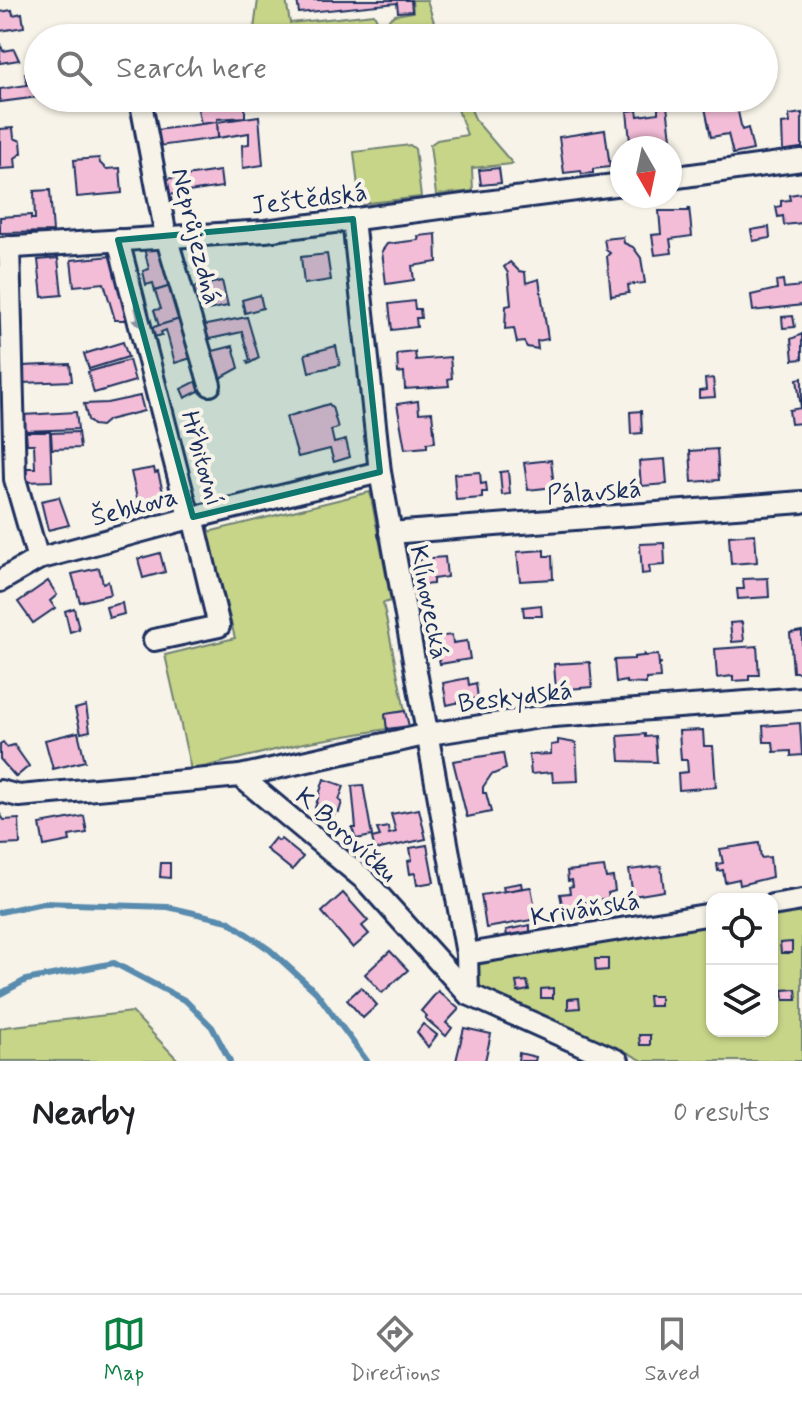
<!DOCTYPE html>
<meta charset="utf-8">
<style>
:root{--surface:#fff;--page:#f2f2f2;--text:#202124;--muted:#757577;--line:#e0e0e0;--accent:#0b8043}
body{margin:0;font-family:Mynerve,sans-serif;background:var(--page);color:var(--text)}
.controls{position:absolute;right:24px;bottom:24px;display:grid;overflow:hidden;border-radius:16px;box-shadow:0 2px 6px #0004}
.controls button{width:72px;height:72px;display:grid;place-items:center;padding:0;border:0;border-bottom:2px solid var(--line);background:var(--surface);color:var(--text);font:40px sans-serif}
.compass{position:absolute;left:610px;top:136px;width:72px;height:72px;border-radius:50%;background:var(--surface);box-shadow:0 2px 6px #0004;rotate:171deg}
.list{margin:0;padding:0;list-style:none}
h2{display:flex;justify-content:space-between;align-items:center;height:104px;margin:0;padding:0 32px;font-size:34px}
h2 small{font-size:26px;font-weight:400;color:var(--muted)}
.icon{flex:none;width:44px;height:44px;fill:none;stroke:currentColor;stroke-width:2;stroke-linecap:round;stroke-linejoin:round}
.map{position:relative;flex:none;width:802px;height:1061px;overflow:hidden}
.search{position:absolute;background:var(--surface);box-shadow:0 2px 6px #0004;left:24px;right:24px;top:24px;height:88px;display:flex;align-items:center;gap:20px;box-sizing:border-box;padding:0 28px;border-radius:44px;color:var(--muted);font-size:30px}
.sheet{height:232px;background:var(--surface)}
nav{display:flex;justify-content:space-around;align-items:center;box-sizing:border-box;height:112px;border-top:2px solid var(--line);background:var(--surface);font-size:22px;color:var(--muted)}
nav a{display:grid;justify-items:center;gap:4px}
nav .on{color:var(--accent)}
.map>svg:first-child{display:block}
.green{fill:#c7d588;stroke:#718273;stroke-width:2}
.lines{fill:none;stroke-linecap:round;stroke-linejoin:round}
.stream{stroke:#598bae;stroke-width:6}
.building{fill:#f3bdd7;stroke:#1b2f5e;stroke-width:2}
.minor-casing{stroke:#1b2f5e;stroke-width:26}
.minor{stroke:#f7f3e8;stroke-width:20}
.oneway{fill:#8991a3}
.marked{fill:#0f766e;fill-opacity:0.2;stroke:#0f766e;stroke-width:6;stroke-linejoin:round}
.labels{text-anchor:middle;stroke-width:8;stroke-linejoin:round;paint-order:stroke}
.street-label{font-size:26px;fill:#1b2f5e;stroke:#f7f3e8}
</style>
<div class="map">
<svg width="802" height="1061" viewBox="0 0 802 1061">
<rect width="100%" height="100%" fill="#f7f3e8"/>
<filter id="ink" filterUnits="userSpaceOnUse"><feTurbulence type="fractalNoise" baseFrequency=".0125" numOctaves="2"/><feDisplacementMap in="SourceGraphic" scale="16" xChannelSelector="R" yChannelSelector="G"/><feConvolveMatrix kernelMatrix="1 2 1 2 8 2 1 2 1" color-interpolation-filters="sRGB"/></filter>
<g filter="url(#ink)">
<g class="green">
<polygon points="258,0 286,0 290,23 374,14 386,38 253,36"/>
<polygon points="412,0 427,0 439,38 398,38 388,20 395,15 413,12"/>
<polygon points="454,98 466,98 476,121 513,164 472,168 473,191 436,195 430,145 437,140 467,135"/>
<polygon points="410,145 415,149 421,197 360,204 354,152"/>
<polygon points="370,492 391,601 383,603 405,711 385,714 387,729 304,743 191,770 165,655 235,638 208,532"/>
<polygon points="802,911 802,1061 643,1061 621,1049 550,1026 477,990 475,965 712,924 712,1031 772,1031 772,915"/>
<polygon points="132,1012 179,1061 0,1061 0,1029 5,1027"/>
</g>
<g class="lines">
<g class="stream">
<polyline points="0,912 43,903 168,907 228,921 270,950 316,992 367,1061"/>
<polyline points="0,994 26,980 114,963 186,1001 212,1027 230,1061"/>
</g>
</g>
<g class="building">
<polygon points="297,0 411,0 412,11 398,12 397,3 299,13"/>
<polygon points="12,10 13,15 22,13 24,27 0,31 0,12"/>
<polygon points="0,43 3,51 14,49 19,60 0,63"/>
<polygon points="38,71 38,97 0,102 0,89 27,85 25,73"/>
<polygon points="199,98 245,98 245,117 217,119 217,122 201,124 197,105 199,104"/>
<polygon points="703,98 735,98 742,130 748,128 753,150 733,154 728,134 711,137"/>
<polygon points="667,106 672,146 640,148 639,140 630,141 627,111 637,110 638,116 658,113 658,108"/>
<polygon points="802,113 802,151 783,153 782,124 790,123 789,115"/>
<polygon points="259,116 263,165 243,168 242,145 249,144 249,133 218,138 217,122"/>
<polygon points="217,122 218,138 159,146 156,130"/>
<polygon points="13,128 14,138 21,141 22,153 15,158 16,168 0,169 0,129"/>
<polygon points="605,130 610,167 593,169 593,173 582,174 581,171 564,173 559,137"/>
<polygon points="99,158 100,163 106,169 120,168 122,193 77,197 74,160"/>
<polygon points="499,168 501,183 481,185 479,170"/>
<polygon points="220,171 222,187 168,195 165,179"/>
<polygon points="50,190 53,232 0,233 0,217 31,215 31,219 35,219 34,191"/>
<polygon points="802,193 802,223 784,225 783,216 778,217 776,207 781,206 781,201 790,200 789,195"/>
<polygon points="689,207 692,236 670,239 672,253 655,255 652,235 661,234 659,211 688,211"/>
<polygon points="769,227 770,238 753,241 751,230"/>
<polygon points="436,234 437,262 412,266 414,280 386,284 382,251 387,244 419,240 418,236"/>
<polygon points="623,237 624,243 633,247 641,258 645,283 628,285 629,293 611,296 607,256 610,253 606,250 604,239"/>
<polygon points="159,244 171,286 155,291 153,283 146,285 143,271 149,269 144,248"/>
<polygon points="327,254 331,280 304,284 301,257"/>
<polygon points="112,256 117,281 128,320 115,320 104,283 74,286 71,260"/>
<polygon points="58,258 62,295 42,297 38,260"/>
<polygon points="510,262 519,271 525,272 526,283 539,279 548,339 537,341 538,349 527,347 524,342 517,343 514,328 505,329 506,306 511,305 508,273 504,267"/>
<polygon points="783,280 784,288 802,286 802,305 753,311 751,295 777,289 776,281"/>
<polygon points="222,281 228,306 197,312 190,288"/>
<polygon points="171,286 180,319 159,326 154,310 161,309 155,291"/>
<polygon points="260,295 263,308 245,313 242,300"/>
<polygon points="414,301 415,309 420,309 421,318 416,318 417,327 392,330 389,304"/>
<polygon points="793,316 795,327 783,328 782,317"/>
<polygon points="247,317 259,358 248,364 247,361 250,360 242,332 205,340 201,326"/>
<polygon points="180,319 191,358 175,363 166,330 161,332 162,335 150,338 147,329"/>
<polygon points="802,334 802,359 793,360 791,339"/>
<polygon points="123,342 128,357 89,369 84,354"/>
<polygon points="233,346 239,368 217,380 209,352"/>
<polygon points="336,346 340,365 309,372 305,354"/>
<polygon points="415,352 416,360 450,357 452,378 448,379 449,386 405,389 404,372 398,373 397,354"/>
<polygon points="129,360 135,381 94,393 88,372"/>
<polygon points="70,364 72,381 22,383 22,366"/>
<polygon points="713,378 715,397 699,398 699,391 706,390 705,379"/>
<polygon points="802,378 802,423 791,424 789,410 801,408 797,379"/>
<polygon points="197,381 201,390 185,398 181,389"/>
<polygon points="140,396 144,411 108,420 101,426 93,425 88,420 84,404 107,403"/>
<polygon points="418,401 419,413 432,412 435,442 427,443 427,447 405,449 397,404"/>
<polygon points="329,404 332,407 338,428 331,430 334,443 346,440 350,457 334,462 330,449 298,457 286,417"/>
<polygon points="641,411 642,433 631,434 630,412"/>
<polygon points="76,412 78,429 24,431 23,415"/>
<polygon points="26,432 50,432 52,481 26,482 25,468 35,468 34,444 27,444"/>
<polygon points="78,432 80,448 52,449 51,433"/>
<polygon points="717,449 719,480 692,482 690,451"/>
<polygon points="665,459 667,484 641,486 639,461"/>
<polygon points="551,460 554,487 528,490 524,463"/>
<polygon points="154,468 155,473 158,472 165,500 139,507 131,472"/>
<polygon points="508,471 510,494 502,495 500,472"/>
<polygon points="480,472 481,484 486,483 487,492 482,492 482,498 456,500 454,474"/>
<polygon points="59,497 69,525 48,530 41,501"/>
<polygon points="755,534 757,562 731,564 729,536"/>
<polygon points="664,543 665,565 649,566 650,573 642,574 640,544"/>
<polygon points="544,550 544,556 552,556 553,579 520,581 517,552"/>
<polygon points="160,553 165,572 143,578 138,559"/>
<polygon points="445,557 447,577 433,579 433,584 421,585 419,559"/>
<polygon points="99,568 103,583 108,581 111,594 80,602 72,574"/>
<polygon points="768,578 769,597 738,599 737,589 744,589 743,579"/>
<polygon points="48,581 57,595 50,601 55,608 33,623 18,602"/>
<polygon points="122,603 124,614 109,618 106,607"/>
<polygon points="541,605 542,616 524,616 523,607"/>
<polygon points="74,608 79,629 70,632 65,611"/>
<polygon points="742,622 744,641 732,642 730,623"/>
<polygon points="802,631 802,672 793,672 790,633"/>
<polygon points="452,635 453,643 467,641 470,659 440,664 435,637"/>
<polygon points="757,646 759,675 749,675 749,680 733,681 733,676 717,678 715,649"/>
<polygon points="644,653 644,656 658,655 659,664 662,663 659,666 660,678 646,679 646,684 627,683 626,681 616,683 614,660 634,659 634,657 643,656"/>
<polygon points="590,662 592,687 556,690 554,664"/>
<polygon points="468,678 469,685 476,683 478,698 447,705 443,683"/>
<polygon points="86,706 90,731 81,733 75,709"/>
<polygon points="405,711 409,726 387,729 385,714"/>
<polygon points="800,723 802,755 791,756 791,751 774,752 773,742 764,742 763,726"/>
<polygon points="703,730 704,746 713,746 716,787 679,790 678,773 688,772 687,760 681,760 679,731"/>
<polygon points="78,732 85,761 53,769 45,740"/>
<polygon points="645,734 645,737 655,736 657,762 620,761 618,736"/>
<polygon points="558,740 576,743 578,781 553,782 552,772 531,774 529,755 551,754 551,745 558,744"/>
<polygon points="3,742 7,747 14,745 29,766 16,777 0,759 0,744"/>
<polygon points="503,753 506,769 491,775 483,787 483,793 486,793 491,812 467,817 453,761"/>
<polygon points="324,779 344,786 339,800 342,802 339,812 336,811 334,815 315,808"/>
<polygon points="363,785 372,836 356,839 352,828 356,828 352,786"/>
<polygon points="419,809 426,839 375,850 372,838 380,836 377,829 388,827 389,834 396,832 391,814"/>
<polygon points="0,814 4,820 19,819 20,844 0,845"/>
<polygon points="84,816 87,833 69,836 70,841 44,846 40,824"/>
<polygon points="275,838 279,841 281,839 303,857 292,870 266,849"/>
<polygon points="759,843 761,858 770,857 772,877 740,885 739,879 725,882 723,870 718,871 717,864 723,863 720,849"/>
<polygon points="427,845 434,882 417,885 415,873 410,874 408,861 412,860 410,848"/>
<polygon points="161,863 170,863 170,878 160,877"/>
<polygon points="661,866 664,891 633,896 629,870"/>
<polygon points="604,867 606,878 613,877 615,891 608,893 609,898 585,902 586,910 564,914 560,894 570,893 569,887 573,886 572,880 568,881 567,871"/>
<polygon points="521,883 522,888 504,892 503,886"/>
<polygon points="531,887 537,919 486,928 481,895"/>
<polygon points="343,893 368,921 362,926 369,934 353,948 322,912"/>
<polygon points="530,925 530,932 507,936 506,930"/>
<polygon points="792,942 792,953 781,953 780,943"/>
<polygon points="390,951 408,970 382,993 365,974"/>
<polygon points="595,959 608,959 608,970 596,971"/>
<polygon points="527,981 529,990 518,992 516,982"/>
<polygon points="361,987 377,1005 363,1018 347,1000"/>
<polygon points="553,988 553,998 541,998 541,989"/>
<polygon points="796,989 797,1000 784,1000 783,990"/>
<polygon points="438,991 459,1009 446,1023 452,1028 446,1036 425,1018 427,1016 421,1011"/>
<polygon points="648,996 660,996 660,1006 649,1006"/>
<polygon points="579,998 580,1008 568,1009 568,999"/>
<polygon points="423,1024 437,1035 428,1047 417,1032"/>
<polygon points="464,1028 491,1034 485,1061 456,1061"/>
<polygon points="639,1035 650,1035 650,1045 640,1045"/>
<polygon points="519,1053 536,1057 535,1061 518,1061"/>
</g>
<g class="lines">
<defs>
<g id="minor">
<polyline points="140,98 166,236 210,385"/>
<polyline points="670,178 802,160"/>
<polyline points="353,219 380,472 467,954 468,994"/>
<polyline points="118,240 186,506 193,517 219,626 154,640"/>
<polyline points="9,247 15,479 38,559"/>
<polyline points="0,248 265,231 622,184"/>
<polyline points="390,533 802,502"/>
<polyline points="0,581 38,559 179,521 380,472"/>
<polyline points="240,776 429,734 540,717 802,698"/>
<polyline points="0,791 19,796 240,776 365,880 468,994 618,1061"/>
<polyline points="772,905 802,900"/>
<polyline points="467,954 712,914"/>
</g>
</defs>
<use href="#minor" class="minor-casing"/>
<use href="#minor" class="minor"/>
</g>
<defs><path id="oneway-solid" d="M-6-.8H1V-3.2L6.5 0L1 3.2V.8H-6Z" transform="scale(2)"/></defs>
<use class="oneway" href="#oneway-solid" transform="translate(138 316) rotate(76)"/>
</g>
<path class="marked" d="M353 219 380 472 193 517 118 240Z"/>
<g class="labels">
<g class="street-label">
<text transform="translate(309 198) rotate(-7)" y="9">Ještědská</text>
<text transform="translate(197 236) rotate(76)" y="9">Neprůjezdná</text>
<text transform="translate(203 458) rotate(74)" y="9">Hřbitovní</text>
<text transform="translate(594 491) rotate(-4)" y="9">Pálavská</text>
<text transform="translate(134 506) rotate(-15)" y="9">Šebkova</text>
<text transform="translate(430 602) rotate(79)" y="9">Klínovecká</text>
<text transform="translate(515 696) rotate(-7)" y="9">Beskydská</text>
<text transform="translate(347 834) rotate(42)" y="9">K Borovíčku</text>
<text transform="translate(585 908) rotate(-9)" y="9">Kriváňská</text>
</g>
</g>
</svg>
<div class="controls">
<button><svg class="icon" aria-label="locate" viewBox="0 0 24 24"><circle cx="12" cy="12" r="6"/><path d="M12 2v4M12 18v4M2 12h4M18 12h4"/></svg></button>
<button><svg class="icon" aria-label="layers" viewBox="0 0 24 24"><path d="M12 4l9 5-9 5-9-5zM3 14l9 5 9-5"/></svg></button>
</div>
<svg class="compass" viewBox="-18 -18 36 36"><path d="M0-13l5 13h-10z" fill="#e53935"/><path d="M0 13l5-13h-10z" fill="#757577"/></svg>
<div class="search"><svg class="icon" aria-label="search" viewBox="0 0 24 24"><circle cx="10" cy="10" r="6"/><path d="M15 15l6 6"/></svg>Search here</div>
</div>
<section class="sheet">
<h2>Nearby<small>0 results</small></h2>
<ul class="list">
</ul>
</section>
<nav>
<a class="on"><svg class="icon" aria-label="map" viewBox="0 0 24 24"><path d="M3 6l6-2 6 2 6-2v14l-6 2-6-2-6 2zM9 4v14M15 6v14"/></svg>Map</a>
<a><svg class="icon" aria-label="directions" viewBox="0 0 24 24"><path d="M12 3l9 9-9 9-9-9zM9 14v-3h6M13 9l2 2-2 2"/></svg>Directions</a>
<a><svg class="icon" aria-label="saved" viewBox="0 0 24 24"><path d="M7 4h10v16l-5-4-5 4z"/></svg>Saved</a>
</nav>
